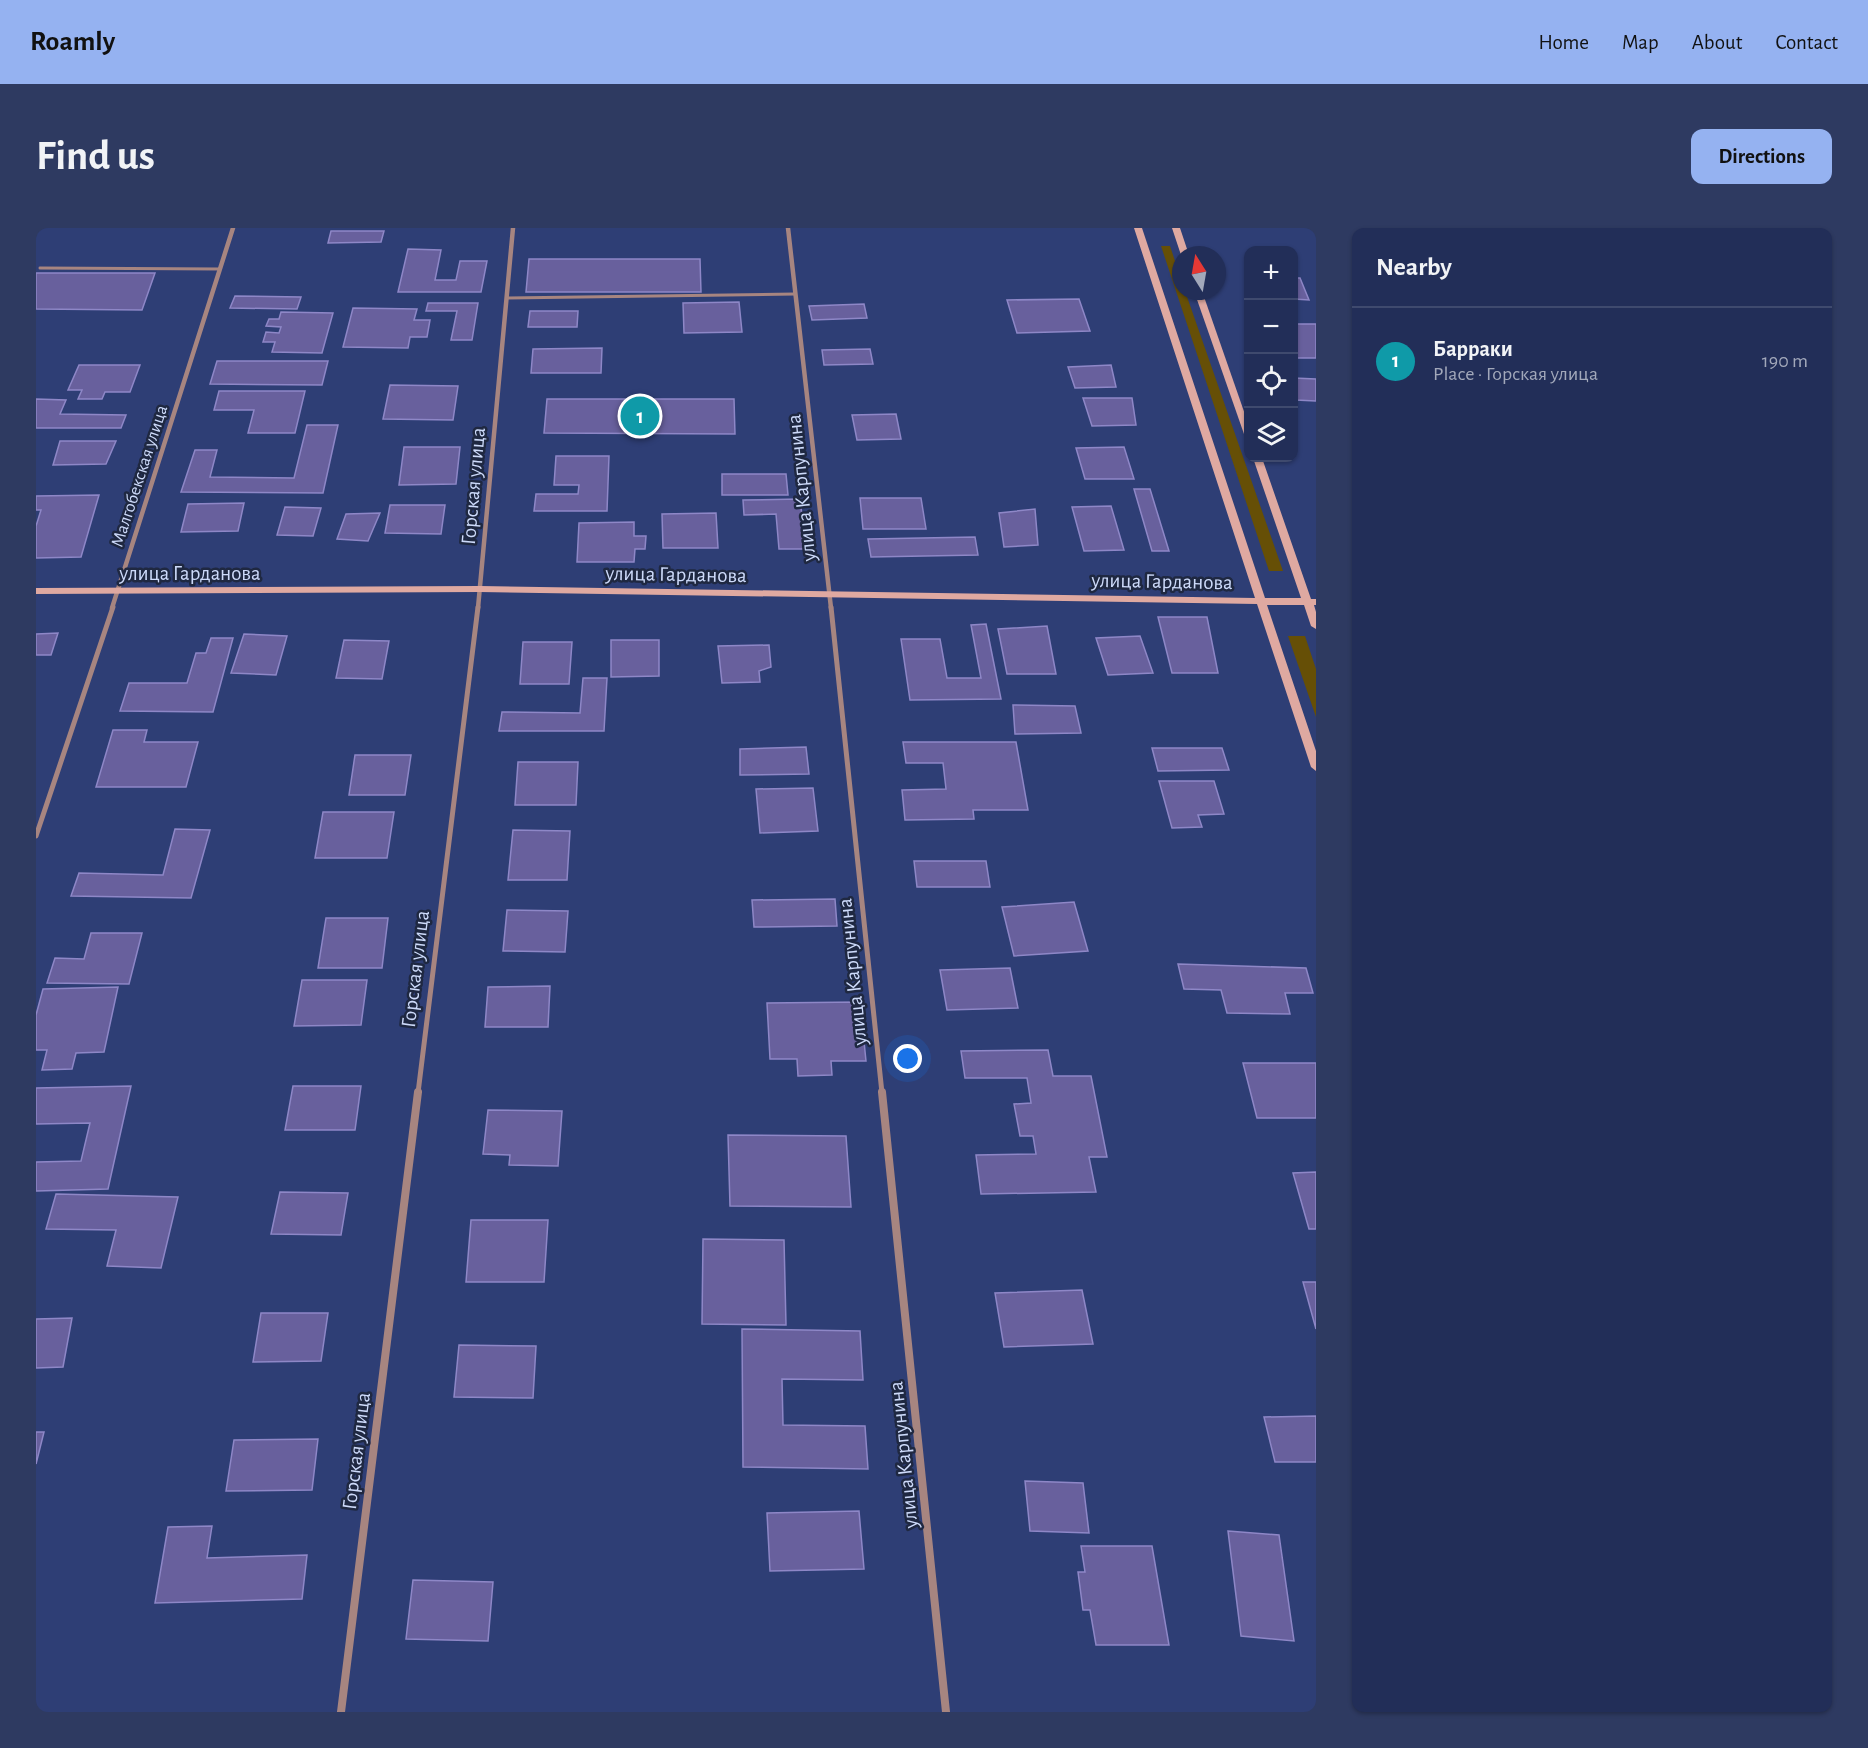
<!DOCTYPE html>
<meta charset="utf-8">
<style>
:root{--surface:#222e58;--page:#2e3a61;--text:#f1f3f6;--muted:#a2a8ba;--line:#3f4a6e;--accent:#95b2f1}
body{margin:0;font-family:"Alegreya Sans",sans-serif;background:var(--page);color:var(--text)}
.controls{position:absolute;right:18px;top:18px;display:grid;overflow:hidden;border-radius:12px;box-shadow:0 2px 4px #0004}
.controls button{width:54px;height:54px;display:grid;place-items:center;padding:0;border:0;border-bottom:2px solid var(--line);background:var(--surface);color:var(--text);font:30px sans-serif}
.compass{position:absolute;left:1136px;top:18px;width:54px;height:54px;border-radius:50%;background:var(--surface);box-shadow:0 2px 4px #0004;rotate:349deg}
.you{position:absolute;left:872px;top:831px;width:21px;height:21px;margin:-15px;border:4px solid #fff;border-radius:50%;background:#1a73e8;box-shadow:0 0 0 9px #1a73e833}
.badge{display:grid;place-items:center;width:39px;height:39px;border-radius:50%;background:var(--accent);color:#fff;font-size:20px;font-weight:700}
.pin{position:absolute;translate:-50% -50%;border:3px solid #fff;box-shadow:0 2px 6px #0006}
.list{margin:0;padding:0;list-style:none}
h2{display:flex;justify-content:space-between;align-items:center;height:78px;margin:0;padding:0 24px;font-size:26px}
h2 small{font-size:20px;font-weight:400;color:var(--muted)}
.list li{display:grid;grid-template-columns:39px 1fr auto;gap:18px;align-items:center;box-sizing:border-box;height:108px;padding:0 24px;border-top:2px solid var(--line)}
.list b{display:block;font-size:22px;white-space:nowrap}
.list p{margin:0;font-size:20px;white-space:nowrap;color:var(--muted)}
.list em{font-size:20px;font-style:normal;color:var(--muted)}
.icon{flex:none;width:33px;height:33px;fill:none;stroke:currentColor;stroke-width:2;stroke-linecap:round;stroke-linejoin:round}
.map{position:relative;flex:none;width:1280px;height:1484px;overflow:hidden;border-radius:12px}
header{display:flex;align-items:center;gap:36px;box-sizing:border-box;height:84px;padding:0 30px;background:var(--accent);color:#111}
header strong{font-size:28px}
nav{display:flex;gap:33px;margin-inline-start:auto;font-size:21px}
.intro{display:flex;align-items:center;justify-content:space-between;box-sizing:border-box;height:144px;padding:0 36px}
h1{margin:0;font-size:42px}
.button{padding:15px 27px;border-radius:12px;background:var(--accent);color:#111;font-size:21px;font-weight:700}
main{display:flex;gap:36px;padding:0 36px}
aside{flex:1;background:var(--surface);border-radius:12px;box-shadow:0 2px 4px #0004}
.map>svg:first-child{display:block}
.green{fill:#664f06}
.building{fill:#68609d;stroke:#8e87c7;stroke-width:1.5}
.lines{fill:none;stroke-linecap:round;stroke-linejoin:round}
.lane{stroke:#a78580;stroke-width:3}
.street-far2{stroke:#a78580;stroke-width:4.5}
.street-far1{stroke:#a78580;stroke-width:5}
.street{stroke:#a78580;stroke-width:8}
.secondary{fill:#dfa9a1;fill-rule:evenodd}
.labels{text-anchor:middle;stroke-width:5;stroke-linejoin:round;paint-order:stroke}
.far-street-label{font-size:18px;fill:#cddafa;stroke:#1f2841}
.street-label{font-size:21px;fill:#cddafa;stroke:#1f2841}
</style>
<header>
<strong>Roamly</strong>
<nav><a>Home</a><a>Map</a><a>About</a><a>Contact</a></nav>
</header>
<div class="intro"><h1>Find us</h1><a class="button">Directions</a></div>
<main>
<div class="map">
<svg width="1280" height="1484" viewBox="0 0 1280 1484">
<rect width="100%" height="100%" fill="#2e3e75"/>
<g class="green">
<polygon points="1125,18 1134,18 1145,51 1145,63 1149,63 1247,343 1233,343"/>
<polygon points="1252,408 1269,408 1280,441 1280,489"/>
</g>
<g class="building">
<polygon points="295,3 348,3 345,14 292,15"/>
<polygon points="372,21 405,22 399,52 420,52 424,33 451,33 445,64 362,64"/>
<polygon points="493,31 664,31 665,64 490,64"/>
<polygon points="0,45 119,45 106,82 0,81"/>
<polygon points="1258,50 1264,50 1273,72 1258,71"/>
<polygon points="199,68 265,69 261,81 194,80"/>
<polygon points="1043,71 1054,103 981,105 971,72"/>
<polygon points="703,74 706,104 648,105 647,75"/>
<polygon points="392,75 442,75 436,112 415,112 421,83 390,83"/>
<polygon points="828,76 831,90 776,92 773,78"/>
<polygon points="317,80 381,81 378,92 394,92 391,109 374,109 372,120 307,119"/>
<polygon points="494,83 542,83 541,99 492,99"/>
<polygon points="245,84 297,85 286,125 236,124 239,114 227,114 230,104 243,105 245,99 230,98 233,91 243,91"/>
<polygon points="1258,96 1280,96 1280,130 1261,130 1258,121"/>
<polygon points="566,120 565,145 495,145 497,121"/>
<polygon points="834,121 837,136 788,137 786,122"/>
<polygon points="181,133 292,133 286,157 174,156"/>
<polygon points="43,137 104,137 94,164 69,164 66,171 42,171 46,162 32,162"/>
<polygon points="1075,137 1080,159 1039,160 1032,139"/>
<polygon points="1258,150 1280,151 1280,173 1260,172"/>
<polygon points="354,157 422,158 417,192 347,191"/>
<polygon points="183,163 269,163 259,205 212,205 218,182 178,182"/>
<polygon points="1047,170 1096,170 1100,197 1056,198"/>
<polygon points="0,171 30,172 24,186 90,187 85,200 0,200"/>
<polygon points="511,171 698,171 699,206 508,205"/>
<polygon points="860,186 865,211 821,212 816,187"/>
<polygon points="271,197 302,197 287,265 145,264 159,222 181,222 174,249 258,250"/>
<polygon points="24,213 80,213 70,236 17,237"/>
<polygon points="368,219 424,219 420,256 363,257"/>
<polygon points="1088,219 1098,251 1049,251 1040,220"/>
<polygon points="520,228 573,228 571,283 498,283 500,266 542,266 543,257 518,257"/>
<polygon points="686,246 750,246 752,267 686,267"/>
<polygon points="1098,261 1114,261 1133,323 1116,323"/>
<polygon points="63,267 45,329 0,330 0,298 5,282 0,282 0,268"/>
<polygon points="824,270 885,270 890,301 827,301"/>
<polygon points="764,271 770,321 743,321 740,286 708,287 707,272"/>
<polygon points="208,275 202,303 145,304 152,276"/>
<polygon points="354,277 409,277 405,306 349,305"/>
<polygon points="1075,278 1088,322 1048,323 1036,279"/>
<polygon points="249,279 285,280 277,308 241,307"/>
<polygon points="999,281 1002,317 968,319 963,285"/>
<polygon points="344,285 332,313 301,311 310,286"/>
<polygon points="680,285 682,320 627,320 626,286"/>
<polygon points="598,294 598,308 610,308 609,321 599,321 598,334 541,334 543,295"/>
<polygon points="939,309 942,327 835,329 832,311"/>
<polygon points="1122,389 1171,389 1182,445 1136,445"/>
<polygon points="950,396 965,471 874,472 865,411 904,411 911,450 945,450 935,397"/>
<polygon points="1011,398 1020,446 971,446 962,401"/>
<polygon points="22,405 15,427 0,427 0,406"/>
<polygon points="208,406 251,408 240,447 195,445"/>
<polygon points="1104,408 1117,445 1072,447 1060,410"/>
<polygon points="175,410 197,410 177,484 84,483 93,455 151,455 160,425 170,425"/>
<polygon points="308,412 353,413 346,451 300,450"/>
<polygon points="575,412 623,412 623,448 575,449"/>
<polygon points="487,414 536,414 533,456 484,456"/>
<polygon points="733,417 735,439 723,443 724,454 686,455 682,418"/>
<polygon points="547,450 571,450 568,503 463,503 466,484 544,485"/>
<polygon points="977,477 1039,478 1045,505 979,506"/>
<polygon points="77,502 111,502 108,514 162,514 150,559 60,559"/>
<polygon points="867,514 980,514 992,582 937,582 938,591 869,592 866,562 910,561 907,535 870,535"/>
<polygon points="770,519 773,546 704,547 704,521"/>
<polygon points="1116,520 1186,520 1193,542 1122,543"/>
<polygon points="319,527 375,527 369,567 313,567"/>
<polygon points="482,534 542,534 540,577 479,577"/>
<polygon points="1123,553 1178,553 1188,586 1162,587 1166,599 1136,600"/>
<polygon points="777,560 782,603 724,605 720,561"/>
<polygon points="287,584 358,584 351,630 279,630"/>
<polygon points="139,601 174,602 155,670 35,668 43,645 127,647"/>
<polygon points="477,602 534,603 531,652 472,652"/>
<polygon points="878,633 950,633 954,659 881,659"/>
<polygon points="799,671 801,698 718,699 716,672"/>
<polygon points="1038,674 1052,723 978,728 966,679"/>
<polygon points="471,682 532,683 529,724 467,723"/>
<polygon points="290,690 352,690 346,740 282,740"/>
<polygon points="55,705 106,705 93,756 11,755 19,730 48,731"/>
<polygon points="1142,736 1270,740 1277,765 1249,765 1254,786 1191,785 1185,762 1148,761"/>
<polygon points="974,740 982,780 911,782 904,742"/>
<polygon points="266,752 331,752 325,797 258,798"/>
<polygon points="514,758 512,799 449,799 452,759"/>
<polygon points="82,759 68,824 40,825 36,841 6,842 11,822 0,822 0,787 7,761"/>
<polygon points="824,774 830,833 795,833 796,847 762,848 761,831 734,831 731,775"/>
<polygon points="1012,822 1017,848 1055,848 1071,929 1053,929 1060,964 945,966 940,927 1000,926 997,908 984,908 978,876 995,875 991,850 929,850 925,823"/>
<polygon points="1207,835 1280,835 1280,890 1221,890"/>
<polygon points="95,858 72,961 0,963 0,934 45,933 54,895 0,896 0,860"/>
<polygon points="257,858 325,858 319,902 249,902"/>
<polygon points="452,882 526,883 522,938 473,937 474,927 447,926"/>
<polygon points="692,907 810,908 815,979 694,978"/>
<polygon points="1280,944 1280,1001 1273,1001 1257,945"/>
<polygon points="244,964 312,965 305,1007 235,1006"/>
<polygon points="20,966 142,969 125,1040 71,1038 80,1002 10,1001"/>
<polygon points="435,992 512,992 508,1054 430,1054"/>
<polygon points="667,1011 748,1012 750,1097 666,1096"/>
<polygon points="1267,1054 1280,1054 1280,1101"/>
<polygon points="1046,1062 1057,1116 968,1119 959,1065"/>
<polygon points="225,1085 292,1085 285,1133 217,1134"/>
<polygon points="36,1090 27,1139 0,1140 0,1091"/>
<polygon points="706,1101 824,1103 827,1152 746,1151 747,1197 829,1198 832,1241 707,1239"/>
<polygon points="423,1117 500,1118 497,1170 418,1169"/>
<polygon points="1280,1188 1280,1234 1239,1234 1228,1189"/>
<polygon points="0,1204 8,1204 0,1236"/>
<polygon points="282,1211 276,1262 190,1263 198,1212"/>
<polygon points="989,1253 1047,1255 1053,1305 994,1303"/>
<polygon points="823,1283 828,1341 734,1343 731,1285"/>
<polygon points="176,1298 171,1330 271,1327 266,1371 119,1375 132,1299"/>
<polygon points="1192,1303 1243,1307 1258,1413 1205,1408"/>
<polygon points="1045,1318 1116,1318 1133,1417 1060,1417 1054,1382 1047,1382 1042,1344 1049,1344"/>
<polygon points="377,1352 457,1354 452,1413 370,1411"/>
</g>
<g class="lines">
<g class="lane">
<polyline points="4,40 184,41"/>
<polyline points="471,70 759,66"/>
</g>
<g class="street-far2">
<polyline points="752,0 795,380"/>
<polyline points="76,380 197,0"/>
<polyline points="442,380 477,0"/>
</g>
<g class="street-far1">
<polyline points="795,379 846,865"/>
<polyline points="0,608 77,379"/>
<polyline points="382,865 442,379"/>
</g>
<g class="street">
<polyline points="846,864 910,1484"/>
<polyline points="305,1484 382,864"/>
</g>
<g class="secondary">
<polygon points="1098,0 1106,0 1229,370 1265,370 1217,230 1226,230 1275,371 1280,371 1280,377 1278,377 1280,384 1280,401 1275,398 1268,377 1231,377 1280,523 1280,543 1275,539 1221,376 444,364 0,366 0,360 444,358 1219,370"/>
<polygon points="1136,0 1144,0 1153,27 1145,27"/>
<polygon points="1158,63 1166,63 1212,195 1212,209 1208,206"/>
</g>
</g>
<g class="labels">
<g class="far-street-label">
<text transform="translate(103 248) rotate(-72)" y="6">Малгобекская улица</text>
</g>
<g class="street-label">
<text transform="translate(437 258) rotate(-85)" y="7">Горская улица</text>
<text transform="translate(765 260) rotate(-96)" y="7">улица Карпунина</text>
<text x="154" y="352">улица Гарданова</text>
<text transform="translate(640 346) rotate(1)" y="7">улица Гарданова</text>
<text transform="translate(1126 353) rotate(1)" y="7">улица Гарданова</text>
<text transform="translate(379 741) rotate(-83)" y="7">Горская улица</text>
<text transform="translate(816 744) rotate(-96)" y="7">улица Карпунина</text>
<text transform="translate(320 1223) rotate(-83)" y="7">Горская улица</text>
<text transform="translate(867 1227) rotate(-96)" y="7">улица Карпунина</text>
</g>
</g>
</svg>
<div class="controls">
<button>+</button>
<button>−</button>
<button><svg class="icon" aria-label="locate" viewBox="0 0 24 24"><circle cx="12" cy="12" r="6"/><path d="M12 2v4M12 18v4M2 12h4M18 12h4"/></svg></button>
<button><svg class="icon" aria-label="layers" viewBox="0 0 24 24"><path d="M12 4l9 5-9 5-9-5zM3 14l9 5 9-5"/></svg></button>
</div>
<svg class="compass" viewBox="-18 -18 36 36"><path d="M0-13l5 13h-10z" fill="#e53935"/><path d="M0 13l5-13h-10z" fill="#a2a8ba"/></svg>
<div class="you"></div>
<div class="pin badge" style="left:604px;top:188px;background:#0f9aa8">1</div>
</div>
<aside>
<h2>Nearby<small></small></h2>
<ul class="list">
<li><span class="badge" style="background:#0f9aa8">1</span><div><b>Барраки</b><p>Place · Горская улица</p></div><em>190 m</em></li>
</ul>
</aside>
</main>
